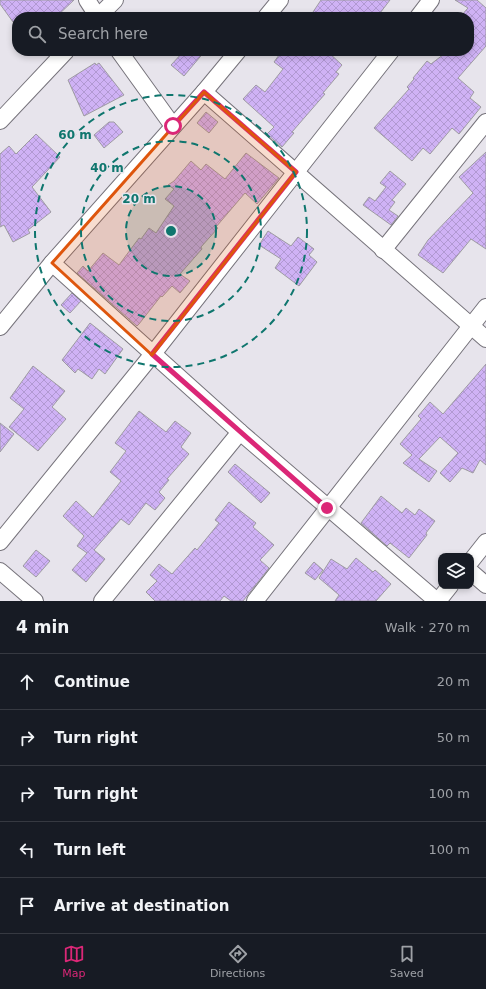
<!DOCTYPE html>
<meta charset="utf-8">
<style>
:root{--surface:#171b24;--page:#20242c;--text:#f1f3f6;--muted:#9ea1a6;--line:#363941;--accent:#db2777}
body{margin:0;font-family:"DejaVu Sans",sans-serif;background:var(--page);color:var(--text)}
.controls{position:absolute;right:12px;bottom:12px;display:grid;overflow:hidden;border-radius:8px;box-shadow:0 2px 6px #0003}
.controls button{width:36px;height:36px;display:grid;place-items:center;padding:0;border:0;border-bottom:1px solid var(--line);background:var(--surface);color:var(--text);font:20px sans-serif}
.stop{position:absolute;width:12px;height:12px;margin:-9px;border:3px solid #db2777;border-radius:50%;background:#fff}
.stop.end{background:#db2777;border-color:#fff;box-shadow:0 1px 4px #0008}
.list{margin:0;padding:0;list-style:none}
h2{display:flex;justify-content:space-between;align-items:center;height:52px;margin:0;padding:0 16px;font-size:17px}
h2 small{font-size:13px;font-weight:400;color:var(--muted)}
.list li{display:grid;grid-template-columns:26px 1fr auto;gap:12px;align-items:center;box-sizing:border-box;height:56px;padding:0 16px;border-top:1px solid var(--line)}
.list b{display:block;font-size:15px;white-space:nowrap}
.list em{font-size:13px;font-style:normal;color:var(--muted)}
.icon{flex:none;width:22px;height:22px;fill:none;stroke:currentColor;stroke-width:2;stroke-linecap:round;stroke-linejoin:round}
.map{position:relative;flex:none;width:486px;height:601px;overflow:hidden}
.search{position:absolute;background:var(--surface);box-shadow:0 2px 6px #0003;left:12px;right:12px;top:12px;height:44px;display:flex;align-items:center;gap:10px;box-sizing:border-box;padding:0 14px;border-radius:16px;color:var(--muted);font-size:15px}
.sheet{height:332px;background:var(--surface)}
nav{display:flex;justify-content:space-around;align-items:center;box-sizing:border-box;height:56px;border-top:1px solid var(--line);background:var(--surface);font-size:11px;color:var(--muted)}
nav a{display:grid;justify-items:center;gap:2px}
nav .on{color:var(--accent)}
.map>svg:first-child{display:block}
.building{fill:url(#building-cross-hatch);stroke:#9e9ba2}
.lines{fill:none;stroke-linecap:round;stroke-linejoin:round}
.minor-casing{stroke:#76737b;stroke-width:18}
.minor{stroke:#fff;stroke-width:16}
.route{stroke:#db2777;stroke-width:5}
.marked{fill:#de560d;fill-opacity:0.2;stroke:#de560d;stroke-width:3;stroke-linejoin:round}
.ring{fill:none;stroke:#0f766e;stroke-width:2;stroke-dasharray:7 5}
.centre{fill:#0f766e;stroke:#e7e4ec;stroke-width:2}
.ring-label{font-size:12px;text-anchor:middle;font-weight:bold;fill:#0f766e;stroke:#e7e4ec;stroke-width:3;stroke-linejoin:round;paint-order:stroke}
</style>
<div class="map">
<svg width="486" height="601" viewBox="0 0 486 601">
<defs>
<pattern id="building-cross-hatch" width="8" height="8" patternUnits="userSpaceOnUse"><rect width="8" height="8" fill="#cfb2f5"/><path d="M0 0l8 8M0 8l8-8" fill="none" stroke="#b199d2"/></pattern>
</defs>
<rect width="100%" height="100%" fill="#e7e4ec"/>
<g class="building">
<polygon points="0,0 74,0 56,17 17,17 13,22 0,4"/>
<polygon points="321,0 390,0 377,17 320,17 313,12"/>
<polygon points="455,0 477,0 486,8 486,46 458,78 474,92 470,98 481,107 459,134 452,128 430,154 423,148 412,161 374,128 409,89 407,87 414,79 413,78 427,61 431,64 448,51 469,51 469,17 460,17 468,8"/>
<polygon points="184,51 205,51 184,76 171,65"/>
<polygon points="282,51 327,51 342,65 336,72 339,74 323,93 325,94 292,132 294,133 282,147 267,134 274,127 243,99 256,85 265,92 283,69 274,62"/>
<polygon points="95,63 96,65 99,63 124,95 84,116 68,80"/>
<polygon points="206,112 218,122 209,133 197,123"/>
<polygon points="109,122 114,122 123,132 104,148 94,135"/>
<polygon points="36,134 60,157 32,187 51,212 28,230 30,233 13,242 4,225 0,227 0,154 9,146 16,154"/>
<polygon points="486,152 486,249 471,239 443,273 418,255 428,240 473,193 459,177"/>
<polygon points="246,153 279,178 257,204 245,193 216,227 218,228 201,247 202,249 180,274 190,281 180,293 172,286 162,297 161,296 139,324 137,326 77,273 83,266 88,271 103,253 119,265 139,238 141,239 149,228 156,233 174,206 165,199 174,189 168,185 174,181 191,161 201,170 206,164 225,179"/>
<polygon points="390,171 406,184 392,200 395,202 389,210 398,216 391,225 363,205 369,197 375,201 386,187 380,183"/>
<polygon points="268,231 291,246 298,237 314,249 309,255 317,262 299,286 275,268 281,259 259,245"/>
<polygon points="72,293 81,301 70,313 61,305"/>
<polygon points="90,323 123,349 105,374 99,369 92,379 78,369 75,373 62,360"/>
<polygon points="486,364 486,465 480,460 473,473 462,468 450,482 440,473 458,453 440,437 419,459 437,471 429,482 403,463 412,455 400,444 421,419 418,416 430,402 443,414"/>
<polygon points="33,366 65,391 52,407 66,419 38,451 9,427 24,409 10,398"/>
<polygon points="139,411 166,432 175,421 191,433 181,447 189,454 167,479 169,480 159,492 165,498 155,510 146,503 129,525 121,519 94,550 105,559 86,582 72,570 87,553 77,546 84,536 63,516 76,501 93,517 121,481 110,472 126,451 115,443"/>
<polygon points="0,423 14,434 0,452"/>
<polygon points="235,464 270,493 261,503 228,472"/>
<polygon points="381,496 402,513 406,508 415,515 419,509 435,521 426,533 427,535 409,558 390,543 387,546 361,523"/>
<polygon points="229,502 256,523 253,527 274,545 260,560 269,568 243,601 231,601 224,596 220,601 155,601 146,592 157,581 150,575 159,564 172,574 195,548 197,550 219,523 215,520"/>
<polygon points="36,550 50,561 36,577 23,566"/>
<polygon points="356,558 373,572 375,570 391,584 376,601 335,601 339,595 319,578 331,559 347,569"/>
<polygon points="314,562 323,570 315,580 305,573"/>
</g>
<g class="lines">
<defs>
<g id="minor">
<polyline points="87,0 98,17"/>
<polyline points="98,17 115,0"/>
<polyline points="266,17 280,0"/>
<polyline points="418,17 431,0"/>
<polyline points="119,51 173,126"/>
<polyline points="204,92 486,339"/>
<polyline points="0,121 66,51"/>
<polyline points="383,250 486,122"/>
<polyline points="52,263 240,432 437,601"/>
<polyline points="0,327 52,263 204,92 238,51"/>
<polyline points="0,542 152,355 391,51"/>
<polyline points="471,561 486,542"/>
<polyline points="0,571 35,601"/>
<polyline points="471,572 486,585"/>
<polyline points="102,601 240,432"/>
<polyline points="255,601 486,307"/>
<polyline points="438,601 450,586"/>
</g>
</defs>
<use href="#minor" class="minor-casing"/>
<use href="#minor" class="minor"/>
</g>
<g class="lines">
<polyline class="route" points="173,126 204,92 296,172 152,354 327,508"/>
</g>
<path class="marked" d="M204 92 296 172 152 355 52 263Z"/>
<circle cx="171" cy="231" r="45" fill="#0f766e" fill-opacity=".12"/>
<g class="ring">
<circle cx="171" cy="231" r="45"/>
<circle cx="171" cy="231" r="90"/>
<circle cx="171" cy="231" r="136"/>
</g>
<circle cx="171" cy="231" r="6" class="centre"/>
<g class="ring-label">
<text x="75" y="139">60 m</text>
<text x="107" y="172">40 m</text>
<text x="139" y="203">20 m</text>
</g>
</svg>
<div class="controls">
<button><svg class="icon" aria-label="layers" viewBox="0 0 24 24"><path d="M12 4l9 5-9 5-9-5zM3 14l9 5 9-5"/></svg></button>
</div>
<div class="stop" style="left:173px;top:126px"></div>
<div class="stop end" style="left:327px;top:508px"></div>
<div class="search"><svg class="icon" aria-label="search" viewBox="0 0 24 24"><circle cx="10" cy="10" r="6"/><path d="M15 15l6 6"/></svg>Search here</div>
</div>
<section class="sheet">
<h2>4 min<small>Walk · 270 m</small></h2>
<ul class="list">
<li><svg class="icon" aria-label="ahead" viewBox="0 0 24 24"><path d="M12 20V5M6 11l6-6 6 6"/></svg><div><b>Continue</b></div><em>20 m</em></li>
<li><svg class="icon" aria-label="right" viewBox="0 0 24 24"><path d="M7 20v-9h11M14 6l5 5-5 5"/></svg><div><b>Turn right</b></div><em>50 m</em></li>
<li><svg class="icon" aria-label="right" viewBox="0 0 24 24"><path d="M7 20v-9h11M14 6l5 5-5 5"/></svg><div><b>Turn right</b></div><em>100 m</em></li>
<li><svg class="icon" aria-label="left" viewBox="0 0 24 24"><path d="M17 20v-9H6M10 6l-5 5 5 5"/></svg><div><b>Turn left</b></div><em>100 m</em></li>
<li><svg class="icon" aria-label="arrive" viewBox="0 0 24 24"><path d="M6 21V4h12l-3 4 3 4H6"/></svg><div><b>Arrive at destination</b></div></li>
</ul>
</section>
<nav>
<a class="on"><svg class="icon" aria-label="map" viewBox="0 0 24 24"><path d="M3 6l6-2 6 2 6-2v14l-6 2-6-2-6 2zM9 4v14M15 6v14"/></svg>Map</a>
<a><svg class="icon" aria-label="directions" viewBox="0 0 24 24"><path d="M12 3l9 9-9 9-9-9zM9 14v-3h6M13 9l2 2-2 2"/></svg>Directions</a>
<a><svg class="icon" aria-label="saved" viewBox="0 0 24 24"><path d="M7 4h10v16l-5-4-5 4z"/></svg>Saved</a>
</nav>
